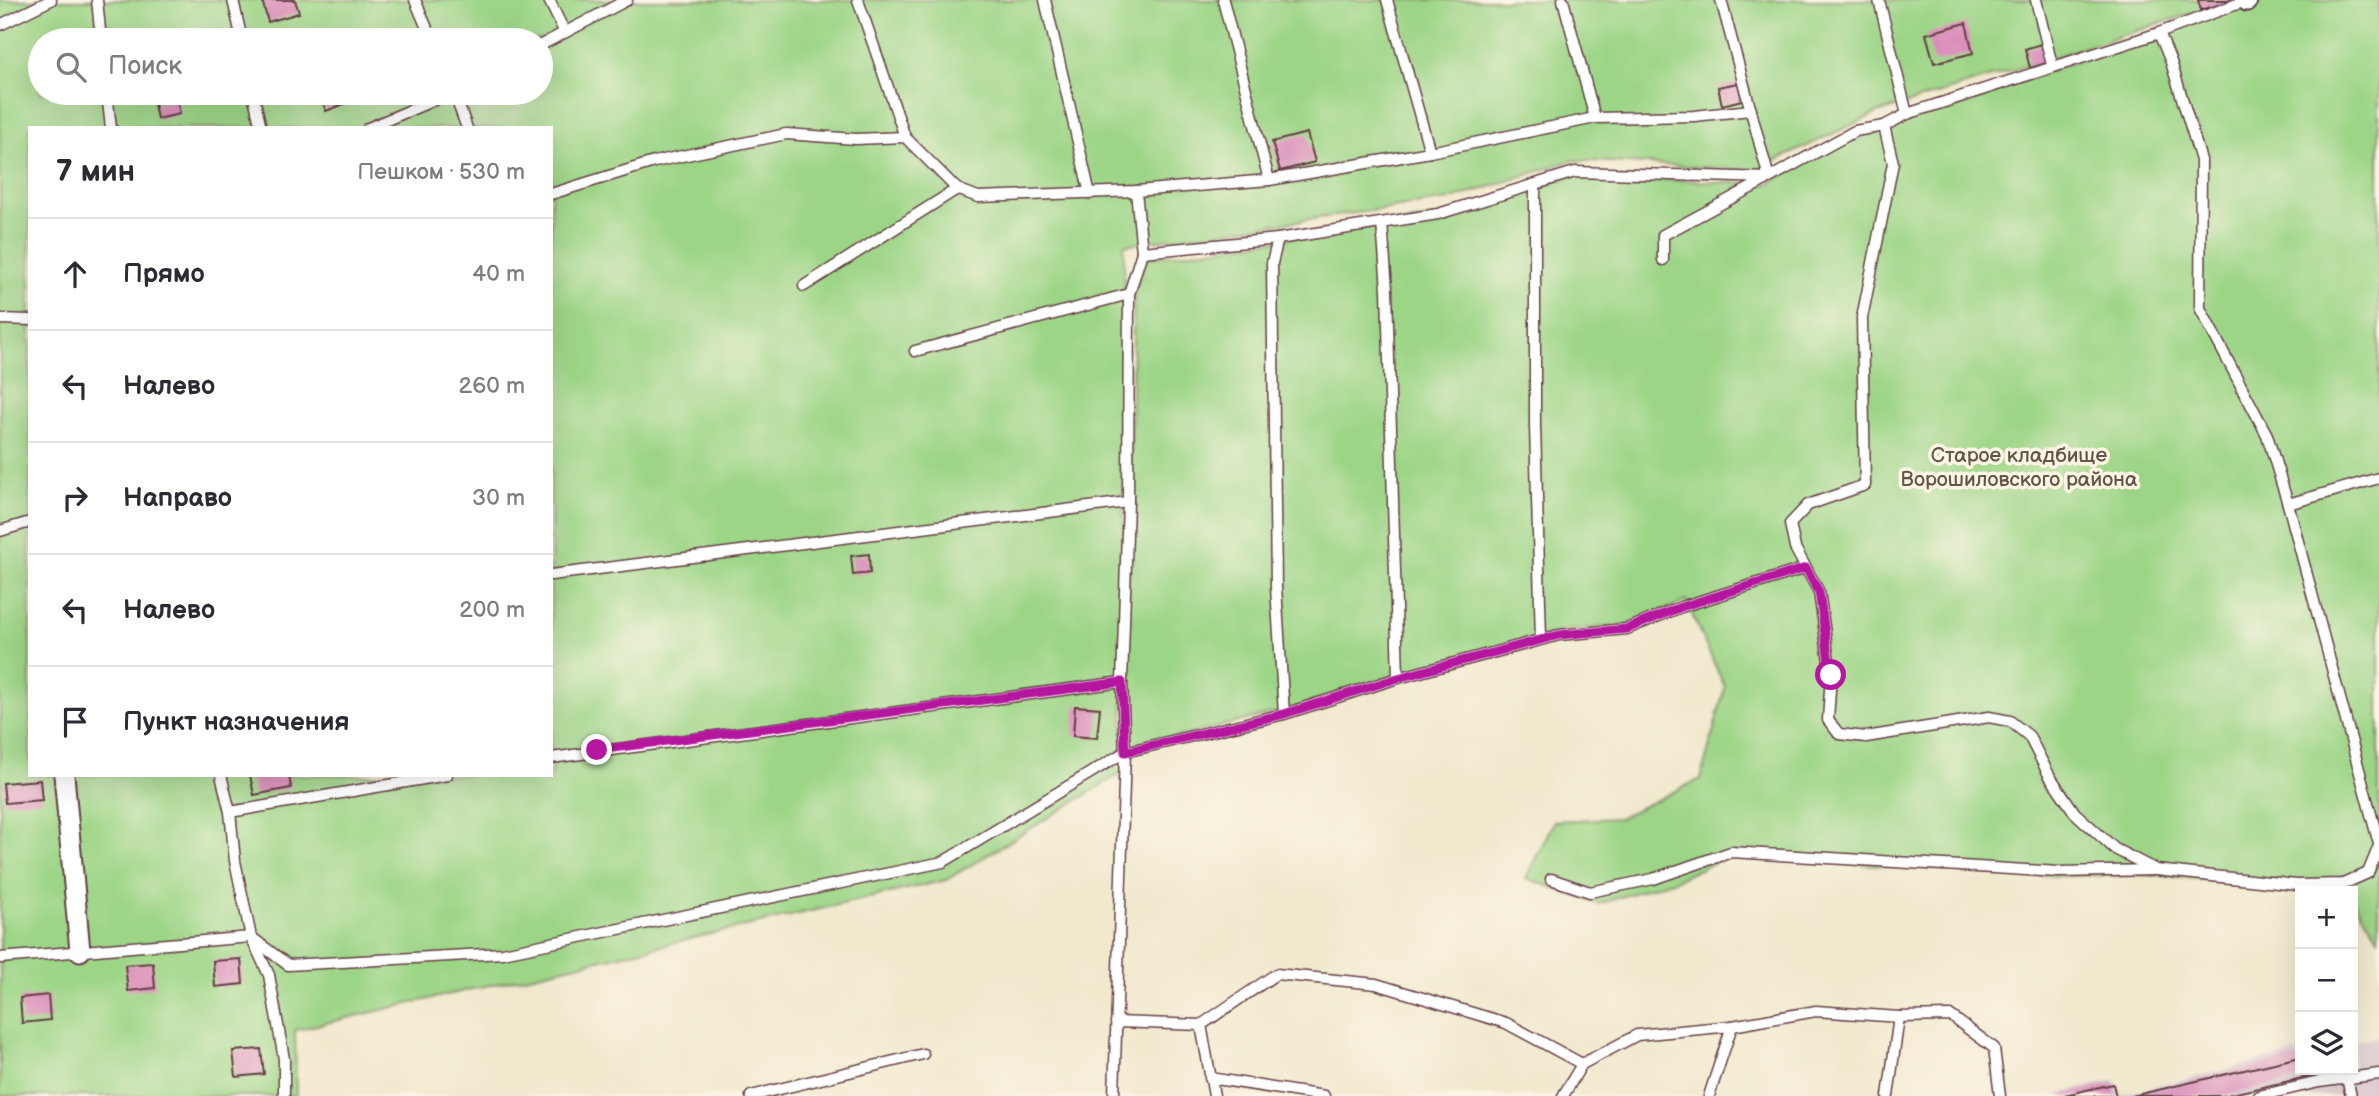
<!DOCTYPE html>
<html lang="ru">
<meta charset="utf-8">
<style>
:root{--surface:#fff;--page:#f7f7f7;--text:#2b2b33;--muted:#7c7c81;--line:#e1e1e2}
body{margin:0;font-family:"Balsamiq Sans",sans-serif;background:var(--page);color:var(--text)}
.controls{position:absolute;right:21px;bottom:21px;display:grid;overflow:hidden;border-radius:0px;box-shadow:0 7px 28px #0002}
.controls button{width:63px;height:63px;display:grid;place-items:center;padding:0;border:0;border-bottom:2px solid var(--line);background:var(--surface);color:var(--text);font:35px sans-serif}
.stop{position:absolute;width:21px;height:21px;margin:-16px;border:5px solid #b5179e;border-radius:50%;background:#fff}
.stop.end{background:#b5179e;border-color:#fff;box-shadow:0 2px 7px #0008}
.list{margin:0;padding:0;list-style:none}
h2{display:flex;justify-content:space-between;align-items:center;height:91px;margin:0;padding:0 28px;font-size:30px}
h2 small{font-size:23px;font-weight:400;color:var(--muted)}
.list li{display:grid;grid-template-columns:46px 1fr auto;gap:21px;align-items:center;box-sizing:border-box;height:112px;padding:0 28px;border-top:2px solid var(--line)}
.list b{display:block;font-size:26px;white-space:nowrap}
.list em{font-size:23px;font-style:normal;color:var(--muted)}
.icon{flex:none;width:38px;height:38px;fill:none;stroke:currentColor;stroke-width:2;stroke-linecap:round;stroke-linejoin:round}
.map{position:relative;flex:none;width:2379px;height:1096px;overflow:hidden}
.search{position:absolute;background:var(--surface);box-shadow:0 7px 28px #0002;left:28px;top:28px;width:525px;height:77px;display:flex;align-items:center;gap:18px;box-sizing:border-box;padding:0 24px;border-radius:38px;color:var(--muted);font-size:26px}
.panel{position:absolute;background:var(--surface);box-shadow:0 7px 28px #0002;left:28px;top:126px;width:525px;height:651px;border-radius:0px}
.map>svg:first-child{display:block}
.industrial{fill:#d1bdcb}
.green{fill:#9dd587;stroke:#747a59;stroke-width:2;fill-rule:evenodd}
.building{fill:#da8dba}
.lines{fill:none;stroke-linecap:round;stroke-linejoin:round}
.service-casing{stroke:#633d43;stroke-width:13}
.minor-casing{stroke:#633d43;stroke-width:23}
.service{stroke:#fff;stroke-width:10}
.minor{stroke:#fff;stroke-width:19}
.route{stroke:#b5179e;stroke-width:9}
.labels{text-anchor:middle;stroke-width:7;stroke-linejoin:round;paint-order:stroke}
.park-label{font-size:21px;fill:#635647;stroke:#fcf5e5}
</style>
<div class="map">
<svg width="2379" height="1096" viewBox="0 0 2379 1096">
<rect width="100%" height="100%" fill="#fcf5e5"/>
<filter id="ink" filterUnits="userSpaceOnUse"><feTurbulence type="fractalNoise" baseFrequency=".0143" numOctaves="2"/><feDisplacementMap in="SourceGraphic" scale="14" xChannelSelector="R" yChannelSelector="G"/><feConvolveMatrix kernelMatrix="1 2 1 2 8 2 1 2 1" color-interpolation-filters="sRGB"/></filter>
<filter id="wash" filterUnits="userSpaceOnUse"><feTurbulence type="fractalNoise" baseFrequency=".00686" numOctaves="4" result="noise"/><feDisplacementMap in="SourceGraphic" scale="28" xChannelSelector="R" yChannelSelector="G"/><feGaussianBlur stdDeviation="1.57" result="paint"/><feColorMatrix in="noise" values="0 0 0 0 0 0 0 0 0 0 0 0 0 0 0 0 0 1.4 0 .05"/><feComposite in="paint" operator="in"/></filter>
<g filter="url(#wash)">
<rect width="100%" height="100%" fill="#f1e9ce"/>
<polygon class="industrial" points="2379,1038 2379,1096 2060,1096 2059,1094 2115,1080 2120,1095 2300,1052 2300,1070 2353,1070 2353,1040"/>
<g class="green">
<path d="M0 0H2234L1877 113 1756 170 1573 160 1449 200 1124 245 1123 772 946 880 295 1030 296 1096H0ZM40 40H541V93H40ZM30 128H551V775H30Z"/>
<polygon points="2261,0 2379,0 2379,938 2353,899 2353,891 2348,891 2345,887 2293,889 2157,875 2059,876 1729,856 1675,880 1598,904 1526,878 1554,821 1619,818 1701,779 1725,687 1686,601 1627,625 1562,631 1287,710 1128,749 1126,683 1134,293 1147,258 1442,217 1572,176 1768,184 1858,133 1881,132 1907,117"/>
</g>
<g id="blocks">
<g class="building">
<polygon points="262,0 295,0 299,13 268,22"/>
<polygon points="2198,0 2232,0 2232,1 2201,10"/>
<polygon points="1966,23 1973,53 1934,63 1926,34"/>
<polygon points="2041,44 2047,63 2030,68 2025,49"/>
<polygon points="1738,83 1742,100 1722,105 1718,87"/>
<polygon points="319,93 342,93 345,104 326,111"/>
<polygon points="177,99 180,114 157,119 154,104"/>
<polygon points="1307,133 1315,162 1280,171 1272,142"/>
<polygon points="869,554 870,573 853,575 851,556"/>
<polygon points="1075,706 1100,708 1097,738 1073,736"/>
<polygon points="250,775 289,775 291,788 254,795"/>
<polygon points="40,780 42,800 5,803 3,783"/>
<polygon points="241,959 243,984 215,987 213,961"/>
<polygon points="153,963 155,988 128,991 125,965"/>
<polygon points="48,995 50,1020 22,1023 20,998"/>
<polygon points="261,1049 264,1074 236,1077 233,1051"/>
<polygon points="2300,1057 2300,1070 2334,1071 2223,1096 2132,1096"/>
<polygon points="2113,1084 2116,1096 2064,1096 2064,1095"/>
</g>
</g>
</g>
<g filter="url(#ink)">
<use href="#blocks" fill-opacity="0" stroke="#633d43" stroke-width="2"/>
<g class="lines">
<defs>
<g id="service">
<polyline points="97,0 101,40"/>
<polyline points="233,0 242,40"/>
<polyline points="415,0 432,40"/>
<polyline points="549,0 564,31"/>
<polyline points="858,0 905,137"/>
<polyline points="1045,0 1090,194"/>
<polyline points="1223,0 1269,180"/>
<polyline points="1387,0 1430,152"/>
<polyline points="1563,0 1595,118"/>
<polyline points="1721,0 1769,178 1855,131 1884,126 1907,114 2159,33 2248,0"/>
<polyline points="1879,0 1907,114"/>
<polyline points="2036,0 2052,65"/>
<polyline points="0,25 51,0"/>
<polyline points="2159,33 2171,62 2201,160 2200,308 2267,435 2288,504"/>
<polyline points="541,45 627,0"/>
<polyline points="107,93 111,128"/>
<polyline points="253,93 261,128"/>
<polyline points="454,93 467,128"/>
<polyline points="1884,126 1893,163 1862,318 1865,485 1808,505 1790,524 1795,548 1819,592 1831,675 1828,720 1839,734 1866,737 1989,717 2010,721 2029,736 2049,775 2075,813 2115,849 2156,870 2297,885 2343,884 2368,873 2379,846"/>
<polyline points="368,128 451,93"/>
<polyline points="1535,185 1535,426 1541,639"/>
<polyline points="551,194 654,162 786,134 856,139 905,137 957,189 978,197 1136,191 1269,180 1430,152 1595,118 1694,116 1751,110"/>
<polyline points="1382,223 1387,289 1398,678"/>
<polyline points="1278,239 1272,263 1276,587 1284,714"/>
<polyline points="1142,252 1278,239 1438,214 1575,172 1769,178 1663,235 1663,260"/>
<polyline points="804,286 957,189"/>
<polyline points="0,319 30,320"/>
<polyline points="915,351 1129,294"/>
<polyline points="2379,478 2288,504 2379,844"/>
<polyline points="0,531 30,522"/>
<polyline points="551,575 1128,502"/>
<polyline points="551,758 1122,682"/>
<polyline points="221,775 230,812 235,861 251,937 269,975 284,1059 284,1096"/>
<polyline points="230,812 447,775"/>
<polyline points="1551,879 1590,892 1653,879 1731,852 2059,872 2154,870"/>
<polyline points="0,958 251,937 288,965 503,953 943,862 1125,752 1284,714 1398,678 1559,635 1627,629 1681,607 1806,568"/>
<polyline points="1116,1022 1201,1025 1214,1096"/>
<polyline points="1201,1025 1276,974 1376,984 1506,1023 1582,1064"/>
<polyline points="1732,1026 1816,1011 1899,1017 1951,1016 1994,1048 2000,1096"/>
<polyline points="1210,1078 1324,1096"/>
<polyline points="2347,1078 2351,1096"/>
<polyline points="751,1096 923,1054"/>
<polyline points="1114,1096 1125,752 1122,682 1128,502 1129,294 1142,252 1136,191"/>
<polyline points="1563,1096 1582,1064 1637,1035 1732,1026 1709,1096"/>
<polyline points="1888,1096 1899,1017"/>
<polyline points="2259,1096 2319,1082 2379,1074"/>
</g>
<g id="minor">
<polyline points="2247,0 2247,1"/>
<polyline points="64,775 80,951"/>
</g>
</defs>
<use href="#service" class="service-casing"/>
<use href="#minor" class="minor-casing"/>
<use href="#service" class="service"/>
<use href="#minor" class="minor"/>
</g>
</g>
<g class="lines" filter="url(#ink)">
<polyline class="route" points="597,750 1122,682 1125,752 1284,714 1398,678 1559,635 1627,629 1681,607 1806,568 1819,592 1831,675"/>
</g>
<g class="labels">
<g class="park-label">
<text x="2019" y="462">Старое кладбище<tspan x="2019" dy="24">Ворошиловского района</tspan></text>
</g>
</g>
</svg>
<div class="controls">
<button>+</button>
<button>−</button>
<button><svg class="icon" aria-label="layers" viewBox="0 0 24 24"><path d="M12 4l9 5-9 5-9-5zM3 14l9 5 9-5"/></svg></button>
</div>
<div class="stop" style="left:1831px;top:675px"></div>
<div class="stop end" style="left:597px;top:750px"></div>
<div class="search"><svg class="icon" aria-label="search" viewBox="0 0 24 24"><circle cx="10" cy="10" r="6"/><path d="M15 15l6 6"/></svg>Поиск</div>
<section class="panel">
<h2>7 мин<small>Пешком · 530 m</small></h2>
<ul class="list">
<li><svg class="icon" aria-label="ahead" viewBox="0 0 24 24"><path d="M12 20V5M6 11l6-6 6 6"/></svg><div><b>Прямо</b></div><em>40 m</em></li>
<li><svg class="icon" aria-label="left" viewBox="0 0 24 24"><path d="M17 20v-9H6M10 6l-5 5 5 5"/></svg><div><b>Налево</b></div><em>260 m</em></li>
<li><svg class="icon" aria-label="right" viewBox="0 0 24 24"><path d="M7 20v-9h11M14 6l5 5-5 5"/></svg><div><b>Направо</b></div><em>30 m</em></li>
<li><svg class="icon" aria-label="left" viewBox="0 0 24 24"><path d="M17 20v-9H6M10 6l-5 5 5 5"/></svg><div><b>Налево</b></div><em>200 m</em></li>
<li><svg class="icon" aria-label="arrive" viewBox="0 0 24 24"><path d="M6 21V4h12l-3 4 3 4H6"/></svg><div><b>Пункт назначения</b></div></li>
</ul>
</section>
</div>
